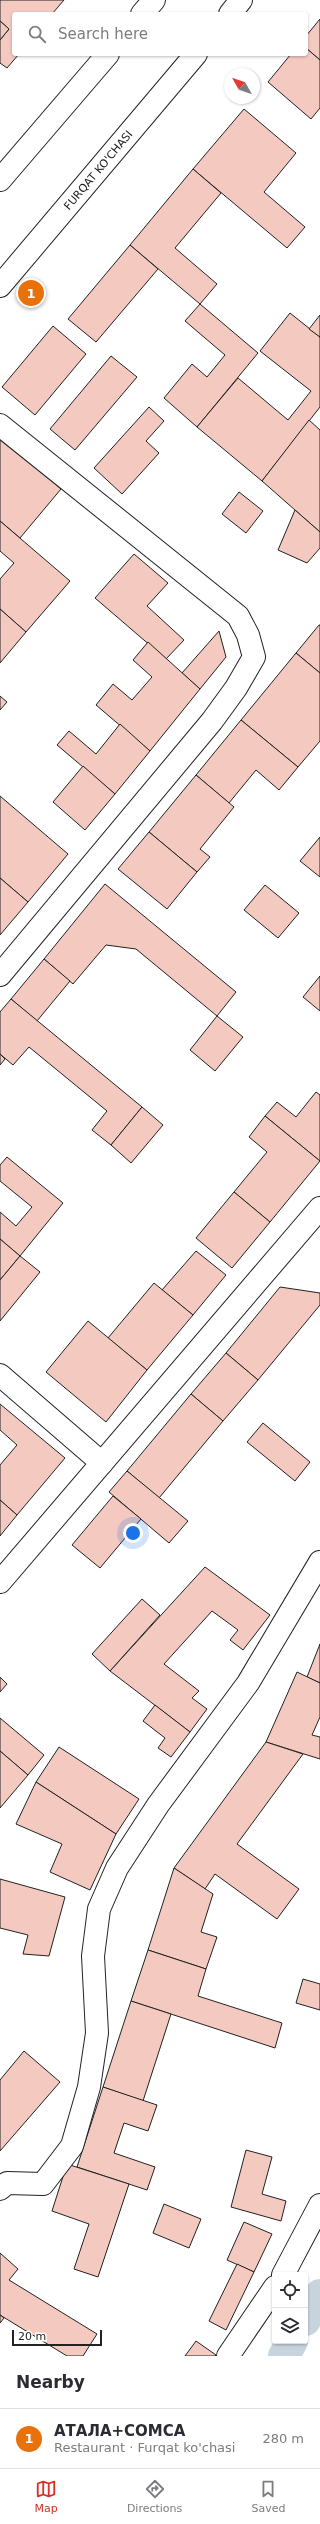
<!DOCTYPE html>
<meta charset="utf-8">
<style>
:root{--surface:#fff;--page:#f2f2f3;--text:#2b2b33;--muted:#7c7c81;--line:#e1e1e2;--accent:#d93025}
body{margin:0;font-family:"DejaVu Sans",sans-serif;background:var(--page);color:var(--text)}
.controls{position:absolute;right:12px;bottom:12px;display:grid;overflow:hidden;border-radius:4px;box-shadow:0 1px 3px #0004}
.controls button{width:36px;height:36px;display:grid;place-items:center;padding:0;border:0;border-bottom:1px solid var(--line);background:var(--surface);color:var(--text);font:20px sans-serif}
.compass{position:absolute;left:224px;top:68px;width:36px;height:36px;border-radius:50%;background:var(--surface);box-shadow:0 1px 3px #0004;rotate:310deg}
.scale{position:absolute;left:12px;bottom:10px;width:90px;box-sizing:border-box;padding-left:4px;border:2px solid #222;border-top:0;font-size:11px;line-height:14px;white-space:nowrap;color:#222;-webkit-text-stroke:3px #fff;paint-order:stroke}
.you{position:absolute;left:133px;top:1533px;width:14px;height:14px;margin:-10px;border:3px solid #fff;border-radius:50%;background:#1a73e8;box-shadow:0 0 0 6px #1a73e833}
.badge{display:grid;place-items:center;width:26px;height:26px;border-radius:50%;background:var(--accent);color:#fff;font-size:13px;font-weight:700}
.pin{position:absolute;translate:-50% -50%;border:2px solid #fff;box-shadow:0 1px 4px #0006}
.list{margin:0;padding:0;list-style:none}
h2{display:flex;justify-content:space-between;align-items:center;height:52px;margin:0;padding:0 16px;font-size:17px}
h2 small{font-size:13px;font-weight:400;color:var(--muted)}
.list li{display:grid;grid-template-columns:26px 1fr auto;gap:12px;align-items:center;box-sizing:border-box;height:60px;padding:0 16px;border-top:1px solid var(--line)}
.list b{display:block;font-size:15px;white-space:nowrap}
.list p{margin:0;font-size:13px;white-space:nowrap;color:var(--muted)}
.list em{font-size:13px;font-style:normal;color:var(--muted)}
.icon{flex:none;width:22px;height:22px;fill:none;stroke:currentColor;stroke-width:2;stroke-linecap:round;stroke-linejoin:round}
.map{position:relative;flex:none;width:320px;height:2356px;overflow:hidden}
.search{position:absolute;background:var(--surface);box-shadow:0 1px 3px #0004;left:12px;right:12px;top:12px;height:44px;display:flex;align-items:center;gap:10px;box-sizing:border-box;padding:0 14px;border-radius:4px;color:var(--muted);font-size:15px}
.sheet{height:112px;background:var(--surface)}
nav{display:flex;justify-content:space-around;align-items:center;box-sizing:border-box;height:56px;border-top:1px solid var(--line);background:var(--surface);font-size:11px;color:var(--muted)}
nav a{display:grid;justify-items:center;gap:2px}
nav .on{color:var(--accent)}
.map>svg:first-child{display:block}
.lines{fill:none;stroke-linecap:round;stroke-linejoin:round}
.canal{stroke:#c7d3dd;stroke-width:32}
.building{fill:#f3c9c0;stroke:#222}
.street-casing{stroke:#222;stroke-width:24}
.secondary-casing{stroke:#222;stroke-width:24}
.street{stroke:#fff;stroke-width:22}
.secondary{stroke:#fff;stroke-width:22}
.labels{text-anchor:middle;stroke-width:3;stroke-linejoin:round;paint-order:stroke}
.street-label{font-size:11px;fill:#222;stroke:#fff}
</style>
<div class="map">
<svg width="320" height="2356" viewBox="0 0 320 2356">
<rect width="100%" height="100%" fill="#fff"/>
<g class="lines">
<g class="canal">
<polyline points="305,2320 320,2295"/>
<polyline points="284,2356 292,2341"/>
</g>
</g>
<g class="building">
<polygon points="0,0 64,0 52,14 14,14 14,54 19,54 7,68 0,63 0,40 9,29 0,21"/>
<polygon points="320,19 320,60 306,48 306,36"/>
<polygon points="0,21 9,29 0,40"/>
<polygon points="306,48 320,60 320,108 311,119 268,82 291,54 306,54"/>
<polygon points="244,109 296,153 264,192 305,227 287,248 193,169"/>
<polygon points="193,169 221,193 175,248 217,284 200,304 130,245"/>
<polygon points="130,245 158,269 96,342 68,319"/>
<polygon points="200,304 258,353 197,427 164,398 192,364 207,377 225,355 185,321"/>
<polygon points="290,313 320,337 320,407 262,481 197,427 238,378 288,420 311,391 260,351"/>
<polygon points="320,315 320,337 309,329"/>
<polygon points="53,326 86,354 35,415 2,387"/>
<polygon points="111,356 137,377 75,450 50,429"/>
<polygon points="149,407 164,421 146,441 159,453 122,494 94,468"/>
<polygon points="309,420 320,430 320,532 262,481"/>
<polygon points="0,438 61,489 20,538 0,521"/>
<polygon points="239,492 263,511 246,533 222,514"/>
<polygon points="295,510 320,532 320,548 307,563 278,550"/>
<polygon points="0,521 70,581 26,632 0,609 0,579 14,563 0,551"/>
<polygon points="134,554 168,583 147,606 184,640 166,659 95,598"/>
<polygon points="0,609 26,632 0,663"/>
<polygon points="319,625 320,625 320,673 296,653"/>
<polygon points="219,631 226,657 200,689 182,673"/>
<polygon points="148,642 200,689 150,751 96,705 113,684 132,700 152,677 133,660"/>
<polygon points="296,653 320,673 320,741 298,767 241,720"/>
<polygon points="0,696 7,702 0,710"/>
<polygon points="241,720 298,767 279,790 256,770 229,803 196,775"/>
<polygon points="120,724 150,751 115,794 57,745 69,731 96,754"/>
<polygon points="83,766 115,794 85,830 53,802"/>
<polygon points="196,775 234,807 200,849 210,857 197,872 149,832"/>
<polygon points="0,796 68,854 28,902 0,878"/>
<polygon points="149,832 197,872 167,909 118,869"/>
<polygon points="320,837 320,877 300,861"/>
<polygon points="0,878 28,902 0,935"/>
<polygon points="105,884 236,992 217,1016 136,949 106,945 73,984 44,959"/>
<polygon points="265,885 299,913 278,938 244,910"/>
<polygon points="44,959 70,981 37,1021 11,999"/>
<polygon points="320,976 320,1011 303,997"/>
<polygon points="11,999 142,1107 111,1145 92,1130 107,1111 29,1047 13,1065 0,1054 0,1012"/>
<polygon points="217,1016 243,1037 215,1071 190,1050"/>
<polygon points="0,1054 5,1059 0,1065"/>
<polygon points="316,1092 320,1095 320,1161 265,1116 277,1102 296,1117"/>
<polygon points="142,1107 163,1125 131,1163 111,1145"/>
<polygon points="265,1116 320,1161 270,1222 234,1192 267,1152 249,1137"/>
<polygon points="7,1157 63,1203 20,1256 0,1239 0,1212 16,1226 32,1207 0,1181 0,1165"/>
<polygon points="234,1192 270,1222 232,1268 196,1238"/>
<polygon points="0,1239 20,1256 0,1280"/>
<polygon points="196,1251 226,1275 193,1315 162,1290"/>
<polygon points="20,1256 40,1272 0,1321 0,1280"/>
<polygon points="154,1283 193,1315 147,1370 108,1338"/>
<polygon points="280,1287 320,1293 320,1305 258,1380 226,1353"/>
<polygon points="88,1321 147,1370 106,1422 46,1372"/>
<polygon points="226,1353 258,1380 223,1421 191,1394"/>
<polygon points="191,1394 223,1421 159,1498 127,1471"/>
<polygon points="0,1404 65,1458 17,1515 0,1500 0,1465 17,1445 0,1430"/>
<polygon points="263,1423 310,1462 295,1481 247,1442"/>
<polygon points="127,1471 188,1521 169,1543 109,1492"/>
<polygon points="113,1496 141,1519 100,1568 72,1545"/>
<polygon points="0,1500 17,1515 0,1536"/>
<polygon points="205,1567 270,1615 243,1650 230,1640 238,1630 212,1611 164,1664 199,1691 192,1698 207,1709 190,1732 110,1671"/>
<polygon points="142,1599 160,1615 110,1671 92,1654"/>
<polygon points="320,1644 320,1683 307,1677"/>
<polygon points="297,1672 320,1683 320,1717 312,1735 320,1737 320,1759 266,1742"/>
<polygon points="0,1677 7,1684 0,1692"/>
<polygon points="155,1705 190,1732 171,1757 158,1748 165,1738 143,1721"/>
<polygon points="0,1718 44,1755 28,1775 0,1751"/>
<polygon points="266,1742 303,1754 237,1844 299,1889 277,1919 215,1874 205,1889 174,1868"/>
<polygon points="59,1747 139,1799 116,1834 36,1782"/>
<polygon points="0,1751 28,1775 0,1808"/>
<polygon points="36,1782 116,1834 90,1890 50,1872 62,1844 16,1824"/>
<polygon points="174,1868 213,1894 201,1932 217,1937 206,1969 148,1950"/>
<polygon points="0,1879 65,1897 49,1956 23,1954 28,1935 0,1928"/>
<polygon points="148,1950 206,1969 198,1996 282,2023 275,2048 131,2001"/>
<polygon points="303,1979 320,1984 320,2010 296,2003"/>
<polygon points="131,2001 171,2014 143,2101 103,2087"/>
<polygon points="24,2051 60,2082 0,2151 0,2080"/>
<polygon points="103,2087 157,2105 148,2131 124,2123 114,2153 155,2167 147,2190 77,2167"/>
<polygon points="246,2150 272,2157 262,2194 286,2201 281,2221 231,2207"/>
<polygon points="67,2164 129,2184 98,2277 74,2269 89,2224 52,2211"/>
<polygon points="164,2204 201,2219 189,2248 153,2233"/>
<polygon points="244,2222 272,2234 254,2272 227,2260"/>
<polygon points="0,2253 18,2269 9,2280 97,2334 83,2356 67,2356 0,2315"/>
<polygon points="237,2264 254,2272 226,2330 209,2321"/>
<polygon points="0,2315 4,2318 0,2323"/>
<polygon points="196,2341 216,2355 215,2356 185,2356"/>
</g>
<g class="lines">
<defs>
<g id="street">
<polyline points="0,425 238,616 248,635 254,657 236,688 212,721 0,975"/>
<polyline points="0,1375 102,1463"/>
<polyline points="0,1582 320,1208"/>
<polyline points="0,2189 7,2183 43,2184 72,2146 89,2087 97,2033 93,1956 99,1909 117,1868 158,1805 248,1683 320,1562"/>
<polyline points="283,2275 320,2205"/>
<polyline points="228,2356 275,2287"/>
</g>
<g id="secondary">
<polyline points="142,14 154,0"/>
<polyline points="230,14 241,0"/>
<polyline points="0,180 108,54"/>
<polyline points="0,286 196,54"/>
</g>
</defs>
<use href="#street" class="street-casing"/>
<use href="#secondary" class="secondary-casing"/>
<use href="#street" class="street"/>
<use href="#secondary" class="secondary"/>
</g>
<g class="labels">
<g class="street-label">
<text transform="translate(98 170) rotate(-50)" y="4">FURQAT KO'CHASI</text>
</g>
</g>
</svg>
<div class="controls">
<button><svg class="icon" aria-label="locate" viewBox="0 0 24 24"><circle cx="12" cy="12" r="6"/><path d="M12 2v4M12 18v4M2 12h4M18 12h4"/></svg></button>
<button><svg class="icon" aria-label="layers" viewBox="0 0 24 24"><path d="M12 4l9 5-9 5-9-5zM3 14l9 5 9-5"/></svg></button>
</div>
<svg class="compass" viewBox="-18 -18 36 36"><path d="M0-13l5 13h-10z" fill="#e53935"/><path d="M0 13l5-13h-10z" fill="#7c7c81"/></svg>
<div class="scale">20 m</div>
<div class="you"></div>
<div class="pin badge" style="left:31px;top:293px;background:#e8710a">1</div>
<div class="search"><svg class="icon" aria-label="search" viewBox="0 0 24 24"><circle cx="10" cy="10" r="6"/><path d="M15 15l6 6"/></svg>Search here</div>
</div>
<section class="sheet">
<h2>Nearby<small></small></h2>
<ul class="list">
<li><span class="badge" style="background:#e8710a">1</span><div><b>АТАЛА+СОМСА</b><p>Restaurant · Furqat ko'chasi</p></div><em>280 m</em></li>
</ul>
</section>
<nav>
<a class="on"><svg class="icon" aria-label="map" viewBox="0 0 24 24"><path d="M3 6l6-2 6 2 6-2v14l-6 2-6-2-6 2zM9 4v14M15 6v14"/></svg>Map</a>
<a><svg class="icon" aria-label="directions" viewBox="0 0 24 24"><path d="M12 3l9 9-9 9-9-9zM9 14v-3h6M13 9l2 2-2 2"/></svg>Directions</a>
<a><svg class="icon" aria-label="saved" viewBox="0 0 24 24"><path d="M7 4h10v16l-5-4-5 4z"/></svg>Saved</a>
</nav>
